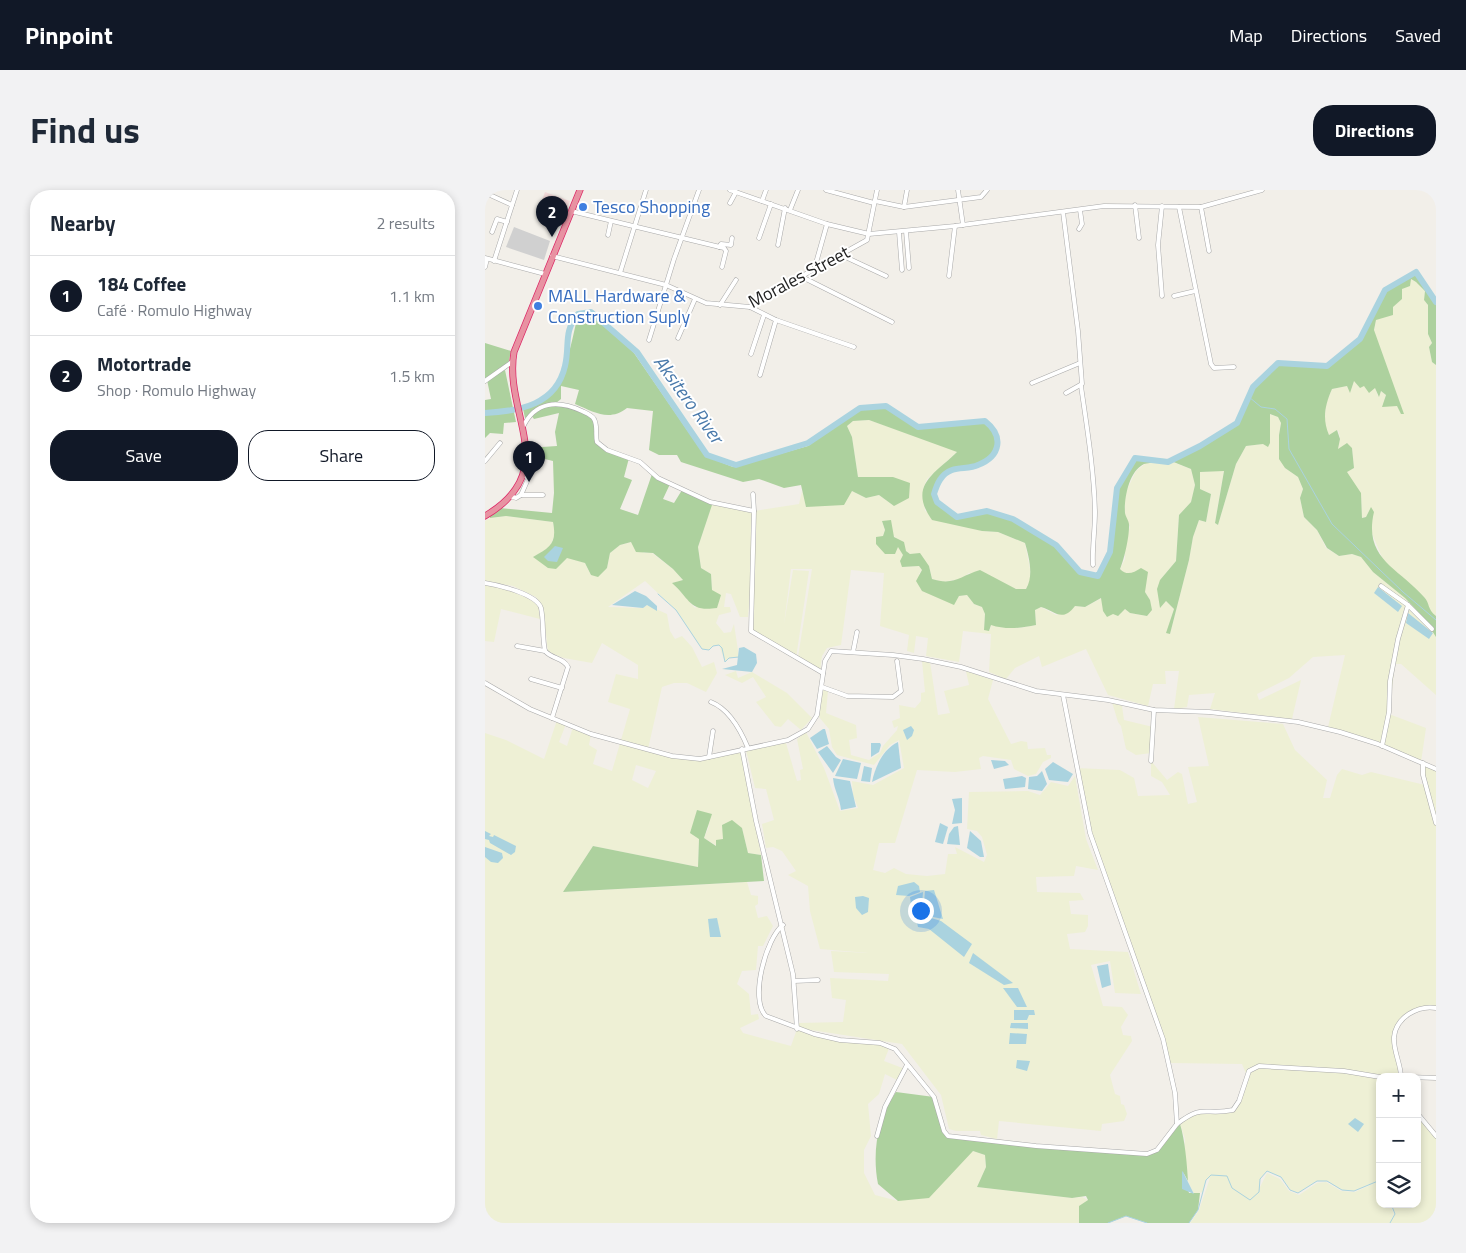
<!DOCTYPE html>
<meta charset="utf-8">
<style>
:root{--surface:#fff;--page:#f2f2f3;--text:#1f2937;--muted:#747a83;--line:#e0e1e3;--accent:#111827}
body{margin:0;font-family:"Titillium Web",sans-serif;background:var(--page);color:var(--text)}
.controls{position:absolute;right:15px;bottom:15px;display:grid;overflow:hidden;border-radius:10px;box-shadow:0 2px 8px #0003}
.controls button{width:45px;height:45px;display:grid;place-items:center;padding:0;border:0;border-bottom:1px solid var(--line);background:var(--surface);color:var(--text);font:25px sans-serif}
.you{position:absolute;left:435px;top:720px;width:18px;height:18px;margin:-12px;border:4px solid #fff;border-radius:50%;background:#1a73e8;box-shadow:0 0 0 8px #1a73e833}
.badge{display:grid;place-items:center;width:32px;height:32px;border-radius:50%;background:var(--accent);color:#fff;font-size:16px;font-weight:700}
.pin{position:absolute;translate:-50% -41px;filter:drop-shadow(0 1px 2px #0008)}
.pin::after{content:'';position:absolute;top:26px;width:18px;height:15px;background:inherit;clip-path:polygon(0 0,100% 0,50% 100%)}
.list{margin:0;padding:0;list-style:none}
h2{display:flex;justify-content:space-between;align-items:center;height:65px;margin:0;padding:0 20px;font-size:21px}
h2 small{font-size:16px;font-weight:400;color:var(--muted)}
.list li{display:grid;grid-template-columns:32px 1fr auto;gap:15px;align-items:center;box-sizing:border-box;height:80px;padding:0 20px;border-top:1px solid var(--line)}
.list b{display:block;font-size:19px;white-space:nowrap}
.list p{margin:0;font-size:16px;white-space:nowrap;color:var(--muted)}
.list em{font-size:16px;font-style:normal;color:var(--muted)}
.actions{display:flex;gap:10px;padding:15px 20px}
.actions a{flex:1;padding:11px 0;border:1px solid var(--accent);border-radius:20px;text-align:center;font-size:18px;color:var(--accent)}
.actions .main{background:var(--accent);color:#fff}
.icon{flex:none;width:28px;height:28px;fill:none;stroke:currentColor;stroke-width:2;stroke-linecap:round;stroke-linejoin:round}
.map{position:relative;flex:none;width:951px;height:1033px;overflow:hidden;border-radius:20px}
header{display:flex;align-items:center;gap:30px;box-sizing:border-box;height:70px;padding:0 25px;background:var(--accent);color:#fff}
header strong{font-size:24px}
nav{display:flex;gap:28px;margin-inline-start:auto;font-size:18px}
.intro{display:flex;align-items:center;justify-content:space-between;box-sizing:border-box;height:120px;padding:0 30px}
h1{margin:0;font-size:35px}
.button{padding:12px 22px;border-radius:20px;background:var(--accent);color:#fff;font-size:18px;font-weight:700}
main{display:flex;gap:30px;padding:0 30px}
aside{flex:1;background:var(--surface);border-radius:20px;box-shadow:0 2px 8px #0003}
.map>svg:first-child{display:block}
.commercial{fill:#f2dad9}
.religious{fill:#d0d0d0}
.farmland{fill:#eef0d5;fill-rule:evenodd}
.forest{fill:#add19e}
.water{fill:#aad3df}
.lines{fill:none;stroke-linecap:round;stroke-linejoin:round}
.stream{stroke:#aad3df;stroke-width:1}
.river{stroke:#aad3df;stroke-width:6}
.minor-casing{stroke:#a9a9a9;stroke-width:5}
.highway-casing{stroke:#dc2a67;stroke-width:7}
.minor{stroke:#fff;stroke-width:4}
.highway{stroke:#e892a2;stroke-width:5.5}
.shop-dot{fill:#3f7fe0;stroke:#fff;stroke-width:2}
.labels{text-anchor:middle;stroke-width:4;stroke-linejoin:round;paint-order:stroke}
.shop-label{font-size:18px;fill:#366cbe;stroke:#fff;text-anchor:start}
.street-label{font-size:18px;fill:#222;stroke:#fff}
.water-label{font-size:19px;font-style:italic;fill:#4a7aab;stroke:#fff}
</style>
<header>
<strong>Pinpoint</strong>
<nav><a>Map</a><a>Directions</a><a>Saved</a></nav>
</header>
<div class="intro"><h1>Find us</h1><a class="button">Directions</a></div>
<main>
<aside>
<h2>Nearby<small>2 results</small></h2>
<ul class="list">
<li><span class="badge">1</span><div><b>184 Coffee</b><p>Café · Romulo Highway</p></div><em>1.1 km</em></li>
<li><span class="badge">2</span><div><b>Motortrade</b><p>Shop · Romulo Highway</p></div><em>1.5 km</em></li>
</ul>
<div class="actions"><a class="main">Save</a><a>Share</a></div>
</aside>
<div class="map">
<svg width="951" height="1033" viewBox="0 0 951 1033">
<rect width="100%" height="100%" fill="#f2efe9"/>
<polygon class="commercial" points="60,2 85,11 77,33 52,24"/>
<polygon class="religious" points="29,37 65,51 59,70 21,57"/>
<g class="farmland">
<polygon points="925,89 931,92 940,101 939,110 943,115 943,144 947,153 944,157 947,172 951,175 951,426 943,420 926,396 899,372 880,327 877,328 876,304 861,282 869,278 867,258 853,259 855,247 853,240 844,245 839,234 841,213 847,199 862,196 865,202 869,190 875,198 877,195 890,197 893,206 896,201 901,205 900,208 912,216 889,141 891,130 917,109 917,99"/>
<path d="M784 224 793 227 796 233 794 245 800 278 813 287 818 299 815 308 819 327 832 340 841 358 854 366 867 364 876 367 888 382 920 408 949 437 951 447V505L916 474H910L904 524 941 538 936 572 843 537 860 465 828 467 804 488 772 504 774 510 816 490 807 529 725 519 730 503 704 505 702 517 689 519 694 481H680L681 494H668L663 516 623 505 601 459 557 477 554 466 530 478 521 489 504 482 506 444 478 441 474 472 441 466 443 448 431 446 429 463 422 461 424 445 395 436 399 383 366 380 356 455 342 458 337 466 335 481 313 467 327 379H306L299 434 308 380 324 381 311 468 266 441 265 405 263 427H255L246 404 241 403 239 417H245L246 422 234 425 231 433 239 443 246 442 249 434 254 467 244 468 240 472 234 455 228 456 224 460 217 459 191 420 160 391 123 417 158 418 162 415 182 424 185 441 190 449 197 446 207 457 217 477 229 472 232 483 221 502 202 493H189L177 497 163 559 187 566 214 569 257 559 276 665 263 663 257 638 238 649 232 656 219 648 225 634 214 649 213 677 108 656 78 702 262 692 266 705 273 706V714L270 716 273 728 282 726 288 736 278 756H273L271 780 257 781 252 794 264 804 266 825 273 824 274 829 255 838 258 843 306 856 312 839 355 850 405 856 399 871 420 879 414 891 400 884 394 904 383 914 386 946 379 960V983L390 1005 413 1011 488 961 500 965 501 977 492 997 587 1008 597 1007 603 1010 594 1017V1033H0V543L21 550 59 569 72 530 81 534 74 552 82 556 88 537 106 544 104 555 112 560 108 574 127 581 145 519 123 512 131 484 153 489V475L117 453 107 473 79 468 63 462 58 418 51 407 28 396 0 391V331L5 328 21 326 68 332 70 344 65 357 49 367 85 368 100 373 106 385 122 378 125 363 135 355 147 352 159 363H167L188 379 198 390 188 393 210 418 227 400 226 384 216 378 213 357 227 314 269 321 314 314 317 301 322 317 367 301 381 308 394 305 409 316 408 287H373L367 247 362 236 368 231 384 230 442 250H461L472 262 442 289 438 299 440 321 497 341 513 342 540 353 545 379V393L541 399H531L484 383 476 389 458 392 447 389 444 376 421 361 397 331 400 340 398 346 416 359 418 365 417 377 434 376 437 380 434 384 458 409 469 414 474 406 482 405 489 414 497 417 500 424 499 440H505L506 434 515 437 534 438 551 435 550 420 556 417 571 425 590 416 600 417 617 408 618 421 628 424 640 419 645 423 662 426 665 410 648 383H639L635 379 640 369V355L645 336 640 325V304L651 281 660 274 677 268 706 279 710 295 706 312 694 325 691 371 675 390V417L681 411 689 419 682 442 685 444 704 370 708 347 714 330 721 332 726 304 715 299V282L739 280 730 333 733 335 751 274 761 256 785 253ZM151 575 171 581 163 598 147 590Z"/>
<polygon points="0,394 24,400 53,413 55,429 16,419 9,452 0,451"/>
<polygon points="437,471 445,472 453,525 465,523 459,501 484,495 481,481 508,490 503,509 526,554 536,551 542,552 543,559 560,558 562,565 566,565 566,568 558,572 551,584 543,586 529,579 526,570 498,566 494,568 496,579 470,582 432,580 410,653 394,653 388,680 400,683 409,678 421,684 442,686 460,684 463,664 472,664 470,657 499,672 502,665 497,647 492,641 482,639 484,602 543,601 555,605 566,592 583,596 590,586 601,649 613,680 591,676 589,686 551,687 552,702 595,703 599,710 584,711 586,724 603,725 603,736 600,742 582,744 585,759 643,762 656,804 630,803 625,771 606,775 618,816 637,817 643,825 636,837 638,845 646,846 647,851 625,885 630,904 635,906 636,914 639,915 642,924 639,931 617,934 616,941 514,931 512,949 496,945 495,941 471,941 464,939 456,905 417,854 313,838 313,833 358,832 361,810 347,808 345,788 403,791 404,784 349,782 346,761 383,763 335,759 325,721 323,696 303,685 311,681 297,661 288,657 281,658 277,634 289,630 281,599 270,598 261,560 301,553 312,591 316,590 315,580 318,579 312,549 321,542 339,578 355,621 373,618 368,605 367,591 388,595 419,578 414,550 405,555 389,575 352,565 347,557 344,539 334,527 338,499 343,500 341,523 371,535 372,548 364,550 366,565 384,570 395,563 398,556 412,540 413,536 409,538 407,531 415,528 414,515 430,518 436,511 436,503 440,502"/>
<polygon points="251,481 253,488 267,482 302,503 327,528 316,540 303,529 296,537 290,536 271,512 281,507 268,487 257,493 240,485"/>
<polygon points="627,512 637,516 639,530 668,537 666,563 651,565 641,559 636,536 633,532"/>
<path d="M713 527 798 534 810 560 842 590 838 608H845L852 585 857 579 877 585 886 582 940 595 937 574 951 579V818H938L926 823 911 840 910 853 916 887H895V1014H905L909 1024 907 1029 910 1024 906 1014H932V923L951 946V1033H705L714 1020 725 988 721 990 718 1002 709 1004 703 991 699 965 700 949 695 934 708 922 739 921 752 917 762 886 757 874 685 873 605 643 591 578 635 580 649 588 653 606 685 605 677 592 666 586V571L682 590 693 582 697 584 703 614 712 612 703 577 724 576ZM782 981 796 987 805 1000 813 1003 832 991H842L856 1000 869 1001 892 992 870 1002 856 1001 841 992 832 993 814 1005 804 1001 795 989 782 983 775 997V989Z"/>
</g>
<g class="forest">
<path d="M931 82 951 112V175L947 172 944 157 947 153 943 144V115L939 110 940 101 931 92 926 89 925 96 917 99V109L908 117V125L891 130 889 140 919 224H916L912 216 897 217 901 205 896 201 894 207 890 198 884 203 879 196 875 198 869 191 865 203 862 196 847 199C840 215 837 229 844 245L852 240 855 249 853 259 862 253 867 258 869 278 862 282 876 303 877 328 881 327 886 317 889 322C878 369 914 378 939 407 945 413 942 419 951 426V447L939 428 920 408 888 382 876 367 867 364 854 366 842 358 832 340 819 327 815 308 818 299 813 287 800 278 794 269V245L796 233 793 227 785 224V253L783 257 778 254 761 256 751 274 733 335 730 333 739 281 715 282V299L726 304 721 332 714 330 708 347 704 370 685 444 681 443 689 419 681 411 675 418 672 399 675 390 691 371 694 325 706 312 710 295 706 279 686 271 752 233 768 197 793 173 842 176 875 149 900 100Z"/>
<path d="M103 125 114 130 149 163 220 266 248 277 323 256 375 218 401 216 433 237 500 231C519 246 516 266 493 275 485 279 475 277 467 280 456 284 452 294 449 304L452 312 472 326 502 321 528 329 571 355 595 382 613 385 625 362 632 298 650 268 683 272C676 273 666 272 659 274 644 281 639 308 640 323 641 328 645 332 644 337 644 348 639 370 635 379 642 386 648 383 656 378L663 382 660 402 665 410 667 420 662 426 645 423 640 419 633 426 628 424 622 427 618 421 616 408 600 417 590 416C577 433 570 421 556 417L550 420 551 435C536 438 521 440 506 435L504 441 499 440 500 424 497 417 489 414 482 405 474 406 469 415 437 401 431 391 437 380 434 376 417 377 415 371 418 365 413 357 410 364H400L391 354V347L398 346 400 340 397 331 406 330 409 347 419 352 421 361 425 364 435 363 444 376 447 389C469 396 475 386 495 380L531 399H541C549 386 544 367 540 353L513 342 497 341 447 330C422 295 451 283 472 262L384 230 368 231 362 236 367 247 373 287H408L425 293 424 308 409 316 394 305 381 308 367 301 359 315 321 317 316 295 299 298 274 289 258 292 196 272 192 265H174L164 260 168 221 142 218C124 232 109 222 90 214L94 200 76 196V209L71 213 83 215 109 229C111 258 119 257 144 268L139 287 147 290 135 319 153 325 167 284 185 294 178 309 189 313 197 300 230 314 227 315 213 357 216 378 226 384 227 400 236 405 232 418C204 422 206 410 187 393L198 390 188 379 168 363 151 362 146 352 135 355 125 363 122 378 113 387 106 385 100 373 82 368 71 379 63 378 48 367C66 357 72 353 68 332L21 326 5 328V323L15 318 67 323 69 303 68 271 43 265 42 258 72 256 70 242 74 223 49 229 46 225 40 228 38 219C79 206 83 166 92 129Z"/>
<polygon points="0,153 26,161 23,175 15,182 20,180 31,232 19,233 18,244 5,243 0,248 0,210 6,209 2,190 0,190"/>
<polygon points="212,620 227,624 219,648 231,656 231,650 238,649 237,635 247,630 257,638 263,663 276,665 279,691 78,702 108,656 213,677 214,649 205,643"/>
<path d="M411 902 449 907 459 941 468 947 539 955 667 963 692 934H695C700 950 702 974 703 991L698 982 704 1003H715L713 1020 704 1033H662L641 1026 623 1033H594V1016L603 1010 601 1006 587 1008 492 997 501 977 500 965 488 961 444 1008 413 1011 393 994C387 963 392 928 411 902Z"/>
</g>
<g class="water">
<polygon points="70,356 78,358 72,372 63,371 59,367"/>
<polygon points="893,397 917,416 913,422 889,403"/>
<polygon points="150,401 161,406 172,416 172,421 162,415 158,418 127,415"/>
<polygon points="923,423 948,443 944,449 921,433"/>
<polygon points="259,457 271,464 272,473 267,482 237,479 252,475 254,458"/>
<polygon points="426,536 429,540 427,546 422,550 418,540"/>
<polygon points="338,539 340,539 344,554 332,559 325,548"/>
<path d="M413 552 416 578 387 592C390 577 398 559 413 552Z"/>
<polygon points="386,553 395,553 396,555 394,562 386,567"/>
<polygon points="342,556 351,567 356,570 348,583 333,562"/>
<polygon points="358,569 376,573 372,589 350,586"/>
<polygon points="506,570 520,571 524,575 509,579"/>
<polygon points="568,572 588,584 583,592 564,590 560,579"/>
<polygon points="379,576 387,578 385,592 376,591"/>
<polygon points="557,581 562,594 557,601 543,599 544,587 552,586"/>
<polygon points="537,586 541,588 540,597 520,599 518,589"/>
<path d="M348 588 365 591 371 617 356 620C355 608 349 600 348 588Z"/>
<polygon points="477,608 477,633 467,634 470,620 467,609"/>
<polygon points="455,633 463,637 458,654 450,652"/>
<polygon points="473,636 475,655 462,654 464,644 469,637"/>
<polygon points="0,641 6,644 4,646 8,647 9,645 31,656 30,662 26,665 5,653 4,650 0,649"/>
<polygon points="485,641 496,651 499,667 495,667 482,658"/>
<polygon points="0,657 17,663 18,668 13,673 6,672 0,667"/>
<polygon points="429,692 434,696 435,702 424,706 411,705 413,696"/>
<polygon points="449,700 458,729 438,725 440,701"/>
<polygon points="438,702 437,715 426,715 425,707"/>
<polygon points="378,706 384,708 383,722 377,725 371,718 370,707"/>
<polygon points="430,723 456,731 487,754 479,767 444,739 433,737"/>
<polygon points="232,728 236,747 225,747 223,729"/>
<polygon points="488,763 528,793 519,795 484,773"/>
<polygon points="623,774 626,795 617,798 612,776"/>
<polygon points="518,798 533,798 542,817 532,817"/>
<polygon points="529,820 549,820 550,825 544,825 542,830 529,830"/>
<polygon points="526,833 543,833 543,839 525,838"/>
<polygon points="525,843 542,844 541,854 524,854"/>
<polygon points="532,870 545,871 542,881 531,878"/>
<polygon points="870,928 879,934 873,942 863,934"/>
<polygon points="697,981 698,982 709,1004 697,999"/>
</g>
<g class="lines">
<g class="stream">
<polyline points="764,207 776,217 790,219 802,229 804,259 847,334 918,402 951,430"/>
<polyline points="173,404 191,420 217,459 224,460 228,456 234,455 237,458 240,472 244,468 254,467"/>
<polyline points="623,1033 641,1026 662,1033"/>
<polyline points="704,1033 713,1020 721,990 726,985 742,986 747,998 765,1010 774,1002 775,989 782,981 796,987 805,1000 813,1003 832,991 842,991 857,1000 869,1001 893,991 895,994"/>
<polyline points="905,1033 910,1024 906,1014"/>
</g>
<path class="river" d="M0 223C35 221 71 215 80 176 85 155 78 142 93 124L106 122 152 162 222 265 251 275 323 253 375 218 401 216 433 237 500 231C519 246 516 266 493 275 485 279 475 277 467 280 456 284 452 294 449 304L452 312 472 327 502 321 528 329 571 355 595 382 613 386 625 362 632 298 650 268 683 272 715 256 752 233 768 197 793 173 842 176 875 149 900 100 931 82 951 112"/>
<defs>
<g id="minor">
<polyline points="245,0 342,34 384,44 470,36 619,16 716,17 777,0"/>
<polyline points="341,0 389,13"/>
<polyline points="473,0 478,35"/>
<polyline points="5,5 27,15"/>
<polyline points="277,11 281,0"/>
<polyline points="390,11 419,17 496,7 502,0"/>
<polyline points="245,13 251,2"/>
<polyline points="650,15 654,48"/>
<polyline points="419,17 422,0"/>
<polyline points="694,17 726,174 729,178 749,177"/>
<polyline points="716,17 724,61"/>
<polyline points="305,20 313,0"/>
<polyline points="86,21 239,58 241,61 237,77"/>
<polyline points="578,22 593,141 597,194 581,203"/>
<polyline points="594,39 597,34 595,20"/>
<polyline points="421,41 424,78"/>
<polyline points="7,42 12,29 22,32"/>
<polyline points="414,42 417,80"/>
<polyline points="123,45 126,31"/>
<polyline points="274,48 286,14"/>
<polyline points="293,55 300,18"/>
<polyline points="234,57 236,54 246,55 247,48"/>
<polyline points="356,65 401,86"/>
<polyline points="67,66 181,95 221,113 265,117 281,106 382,50 392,0"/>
<polyline points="0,68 60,84"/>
<polyline points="9,71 32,0"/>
<polyline points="0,77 2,69"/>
<polyline points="329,80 342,34"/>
<polyline points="135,83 161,0"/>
<polyline points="464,86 470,36"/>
<polyline points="317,87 407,132"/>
<polyline points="677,106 673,55 677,16"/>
<polyline points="689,106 710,101"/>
<polyline points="235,115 251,90"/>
<polyline points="265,117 291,130 275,185"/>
<polyline points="291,130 369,157"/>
<polyline points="193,148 210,109"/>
<polyline points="164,150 189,69 214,0"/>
<polyline points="266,164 279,125"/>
<polyline points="0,191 27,172"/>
<polyline points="547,193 595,173"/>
<path d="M596 196C602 238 609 280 610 322 610 340 607 358 608 375"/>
<path d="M38 237C50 211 73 210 97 221 101 223 107 225 109 229 113 236 110 245 112 252L122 260 155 272 173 288 225 312 269 321 266 441 338 483"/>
<polyline points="0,271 15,253"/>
<polyline points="268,304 269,321"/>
<polyline points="36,305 58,305"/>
<polyline points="25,306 31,308 36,305 43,289 38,283"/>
<path d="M0 393C13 395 52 404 56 418 59 432 57 447 60 461 67 469 79 468 83 477L67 528"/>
<polyline points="896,396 923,415 913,449 905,491 904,522 897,556"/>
<polyline points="923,415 947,439"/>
<polyline points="32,456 60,461"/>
<polyline points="368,462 372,442"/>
<polyline points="46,489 77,498"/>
<polyline points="0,493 45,519 106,544 187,566 215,569 303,550 323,539 332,525 340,471 346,461 408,465 438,469 476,477 551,501 623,510 669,520 724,522 813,532 855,542 893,554 951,579"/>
<polyline points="337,497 362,506 408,507 416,501 412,471"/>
<path d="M226 512C244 519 256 541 263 558"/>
<polyline points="257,559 271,631 308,784 312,839"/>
<polyline points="224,567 228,541"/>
<polyline points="666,571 669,520"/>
<polyline points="938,573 938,585 951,633"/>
<path d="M298 735C281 748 264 810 281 826L329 844 355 850 395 853 410 859 449 907 459 941 463 946 551 956 662 964 672 960 692 934 690 903 678 849 605 643 578 505"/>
<polyline points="309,791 333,790"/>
<path d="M916 887C916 874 908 861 909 847 911 827 933 815 951 818"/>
<polyline points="924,887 951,888"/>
<polyline points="932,923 951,946"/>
<path d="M692 934C719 913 719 926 748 920L754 911 764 881 774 876 859 881 895 887"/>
<polyline points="392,946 400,917 422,875"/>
</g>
<path id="highway" d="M0 326C78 280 18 224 29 162L95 0"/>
</defs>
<use href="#minor" class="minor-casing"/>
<use href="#highway" class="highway-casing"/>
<use href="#minor" class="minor"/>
<use href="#highway" class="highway"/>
</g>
<g class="shop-dot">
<circle cx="98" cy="17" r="5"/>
<circle cx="53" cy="116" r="5"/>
</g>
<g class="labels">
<g class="shop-label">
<text x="108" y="23">Tesco Shopping</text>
<text x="63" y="112">MALL Hardware &amp;<tspan x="63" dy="21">Construction Suply</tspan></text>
</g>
<g class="street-label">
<text transform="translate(314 87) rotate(-28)" y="6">Morales Street</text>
</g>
<g class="water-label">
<text transform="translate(204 209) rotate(54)" y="7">Aksitero River</text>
</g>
</g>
</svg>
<div class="controls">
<button>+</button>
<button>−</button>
<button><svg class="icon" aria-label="layers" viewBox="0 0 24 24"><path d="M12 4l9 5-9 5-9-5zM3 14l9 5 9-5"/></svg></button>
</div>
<div class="you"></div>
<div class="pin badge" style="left:44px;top:292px">1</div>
<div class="pin badge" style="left:67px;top:47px">2</div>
</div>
</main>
